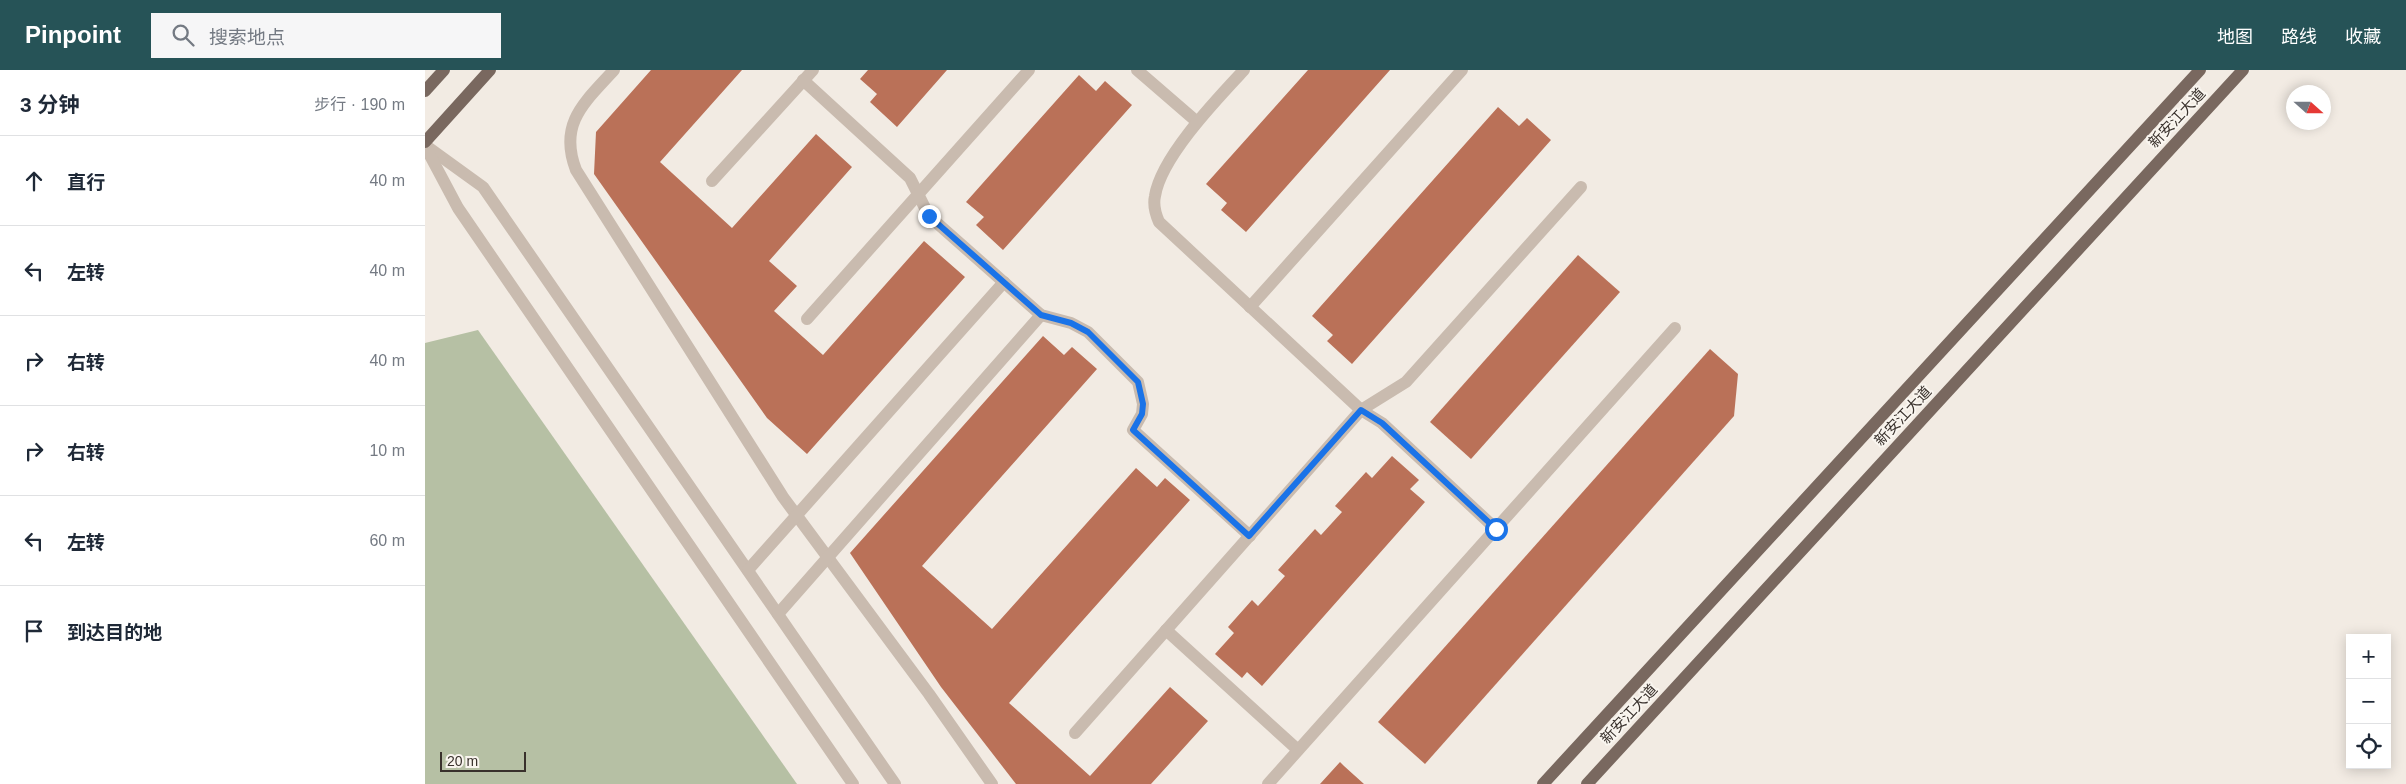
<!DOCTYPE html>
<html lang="zh">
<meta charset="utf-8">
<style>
:root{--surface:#fff;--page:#f6f6f7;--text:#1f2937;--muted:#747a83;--line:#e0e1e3;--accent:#265357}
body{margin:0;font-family:Arial,"Noto Sans SC",sans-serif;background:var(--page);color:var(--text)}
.controls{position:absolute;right:15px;bottom:15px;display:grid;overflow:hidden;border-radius:0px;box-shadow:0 2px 12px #0003}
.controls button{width:45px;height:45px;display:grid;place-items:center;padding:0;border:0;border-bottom:1px solid var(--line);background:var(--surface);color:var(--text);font:25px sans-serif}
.compass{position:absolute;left:1861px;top:15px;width:45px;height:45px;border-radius:50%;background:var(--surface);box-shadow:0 2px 12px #0003;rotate:111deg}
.scale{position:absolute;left:15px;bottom:12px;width:86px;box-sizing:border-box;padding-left:5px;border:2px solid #39312c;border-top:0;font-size:14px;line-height:18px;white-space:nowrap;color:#39312c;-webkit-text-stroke:4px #f9f5ef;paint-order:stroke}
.stop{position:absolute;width:15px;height:15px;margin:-11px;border:4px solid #1a73e8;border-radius:50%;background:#fff}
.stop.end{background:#1a73e8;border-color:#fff;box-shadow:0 1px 5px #0008}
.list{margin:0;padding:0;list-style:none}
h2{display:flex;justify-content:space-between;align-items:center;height:65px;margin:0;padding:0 20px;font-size:21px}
h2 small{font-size:16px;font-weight:400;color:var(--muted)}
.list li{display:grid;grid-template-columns:32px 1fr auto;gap:15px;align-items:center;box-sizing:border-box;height:90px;padding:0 20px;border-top:1px solid var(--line)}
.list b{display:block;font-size:19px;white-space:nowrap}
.list em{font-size:16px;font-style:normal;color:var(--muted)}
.icon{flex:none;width:28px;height:28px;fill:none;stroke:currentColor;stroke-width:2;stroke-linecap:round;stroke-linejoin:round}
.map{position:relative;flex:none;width:1981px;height:714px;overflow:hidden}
header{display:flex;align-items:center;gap:30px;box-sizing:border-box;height:70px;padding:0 25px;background:var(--accent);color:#fff}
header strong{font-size:24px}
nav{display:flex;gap:28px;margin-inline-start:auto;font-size:18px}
.search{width:350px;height:45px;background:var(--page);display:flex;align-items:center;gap:12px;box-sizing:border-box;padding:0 18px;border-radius:0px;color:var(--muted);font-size:19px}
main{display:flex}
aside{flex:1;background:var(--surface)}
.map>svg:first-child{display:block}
.green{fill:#b6c0a4}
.building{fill:#ba7158}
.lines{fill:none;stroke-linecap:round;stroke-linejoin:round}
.minor{stroke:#c9bbaf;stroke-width:12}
.major{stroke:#79685f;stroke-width:12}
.route{stroke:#1a73e8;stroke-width:6}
.labels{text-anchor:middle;stroke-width:4;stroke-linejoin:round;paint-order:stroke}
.street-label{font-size:15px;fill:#39312c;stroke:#f9f5ef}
</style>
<header>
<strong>Pinpoint</strong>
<div class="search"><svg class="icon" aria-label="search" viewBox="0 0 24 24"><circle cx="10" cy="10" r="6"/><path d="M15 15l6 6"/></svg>搜索地点</div>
<nav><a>地图</a><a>路线</a><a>收藏</a></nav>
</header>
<main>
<aside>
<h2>3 分钟<small>步行 · 190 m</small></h2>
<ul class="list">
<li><svg class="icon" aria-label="ahead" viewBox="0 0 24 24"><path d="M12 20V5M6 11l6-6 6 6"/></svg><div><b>直行</b></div><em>40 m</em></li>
<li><svg class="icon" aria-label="left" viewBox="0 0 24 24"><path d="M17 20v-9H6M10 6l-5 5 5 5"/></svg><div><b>左转</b></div><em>40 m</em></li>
<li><svg class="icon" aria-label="right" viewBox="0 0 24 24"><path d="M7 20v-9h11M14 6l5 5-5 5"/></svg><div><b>右转</b></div><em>40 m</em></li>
<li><svg class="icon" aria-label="right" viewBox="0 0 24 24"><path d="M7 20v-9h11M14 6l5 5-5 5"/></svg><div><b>右转</b></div><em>10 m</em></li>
<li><svg class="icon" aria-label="left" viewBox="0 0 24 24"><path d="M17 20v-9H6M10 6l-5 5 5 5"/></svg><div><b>左转</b></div><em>60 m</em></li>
<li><svg class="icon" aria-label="arrive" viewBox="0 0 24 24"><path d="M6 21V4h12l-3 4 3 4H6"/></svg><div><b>到达目的地</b></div></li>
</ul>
</aside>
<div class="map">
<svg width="1981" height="714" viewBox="0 0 1981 714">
<rect width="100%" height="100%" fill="#f2ebe3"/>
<polygon class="green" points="53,260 372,714 0,714 0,273"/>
<g class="building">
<polygon points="226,0 317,0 235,92 307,158 391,64 427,97 344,191 372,216 349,241 398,285 499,171 540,207 382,384 342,348 169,104 171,62"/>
<polygon points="443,0 522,0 472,57 445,32 452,24 435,9"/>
<polygon points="883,0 965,0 821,162 796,140 802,133 781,114"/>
<polygon points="654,5 671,21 680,11 707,35 578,180 551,155 559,147 541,132"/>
<polygon points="1073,37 1094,56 1102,48 1126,70 927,294 902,271 908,265 887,246"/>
<polygon points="1153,185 1195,222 1046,389 1005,352"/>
<polygon points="618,266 639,285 647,277 672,299 497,496 567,559 711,398 732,417 740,408 765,430 584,633 665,706 745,617 783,651 726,714 591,714 516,617 425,483"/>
<polygon points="1285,279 1313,304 1309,346 1000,694 953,652"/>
<polygon points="967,386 994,410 985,419 1000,432 837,616 822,602 817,608 790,584 809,563 803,557 827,530 833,536 860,506 853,500 890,459 896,465 917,442 910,436 941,402 947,408"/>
<polygon points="915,692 919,696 939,714 895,714"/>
</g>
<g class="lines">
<g class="minor">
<path d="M189 0C160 32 133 53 151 100L358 427 504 624 567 714"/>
<polyline points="712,0 771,51"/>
<path d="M819 0C792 29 736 87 730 126 728 135 730 143 734 152L936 340 957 353 1071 459"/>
<polyline points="378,10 485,108 504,146 616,245 646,253 663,262 713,312 718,334 717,344 708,360 825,466"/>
<polyline points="0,75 58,117 470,714"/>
<polyline points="0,76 33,138 428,714"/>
<polyline points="287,111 388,0"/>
<polyline points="825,237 1037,0"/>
<polyline points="382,249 604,0"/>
<polyline points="323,500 579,212"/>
<polyline points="353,544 616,245"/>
<polyline points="741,560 873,680"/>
<polyline points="650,663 936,340 981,312 1156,117"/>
<polyline points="843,714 1250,258"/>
</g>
<g class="major">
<polyline points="0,21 19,0"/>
<polyline points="0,72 65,0"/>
<polyline points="1118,714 1775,0"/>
<polyline points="1162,714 1818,0"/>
</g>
</g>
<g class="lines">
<polyline class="route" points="504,146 616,245 646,253 663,262 713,312 718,334 717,344 708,360 824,466 936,340 957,353 1071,459"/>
</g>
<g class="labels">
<g class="street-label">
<text transform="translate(1752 48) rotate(-47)" y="5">新安江大道</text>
<text transform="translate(1478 346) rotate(-47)" y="5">新安江大道</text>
<text transform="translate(1204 644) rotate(-47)" y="5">新安江大道</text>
</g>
</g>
</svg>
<div class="controls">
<button>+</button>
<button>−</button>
<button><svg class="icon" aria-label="locate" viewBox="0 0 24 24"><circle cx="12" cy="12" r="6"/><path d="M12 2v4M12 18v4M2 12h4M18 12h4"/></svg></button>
</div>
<svg class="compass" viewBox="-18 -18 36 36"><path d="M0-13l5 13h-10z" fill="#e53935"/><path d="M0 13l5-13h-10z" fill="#747a83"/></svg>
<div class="scale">20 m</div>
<div class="stop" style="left:1071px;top:459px"></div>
<div class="stop end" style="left:504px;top:146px"></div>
</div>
</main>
